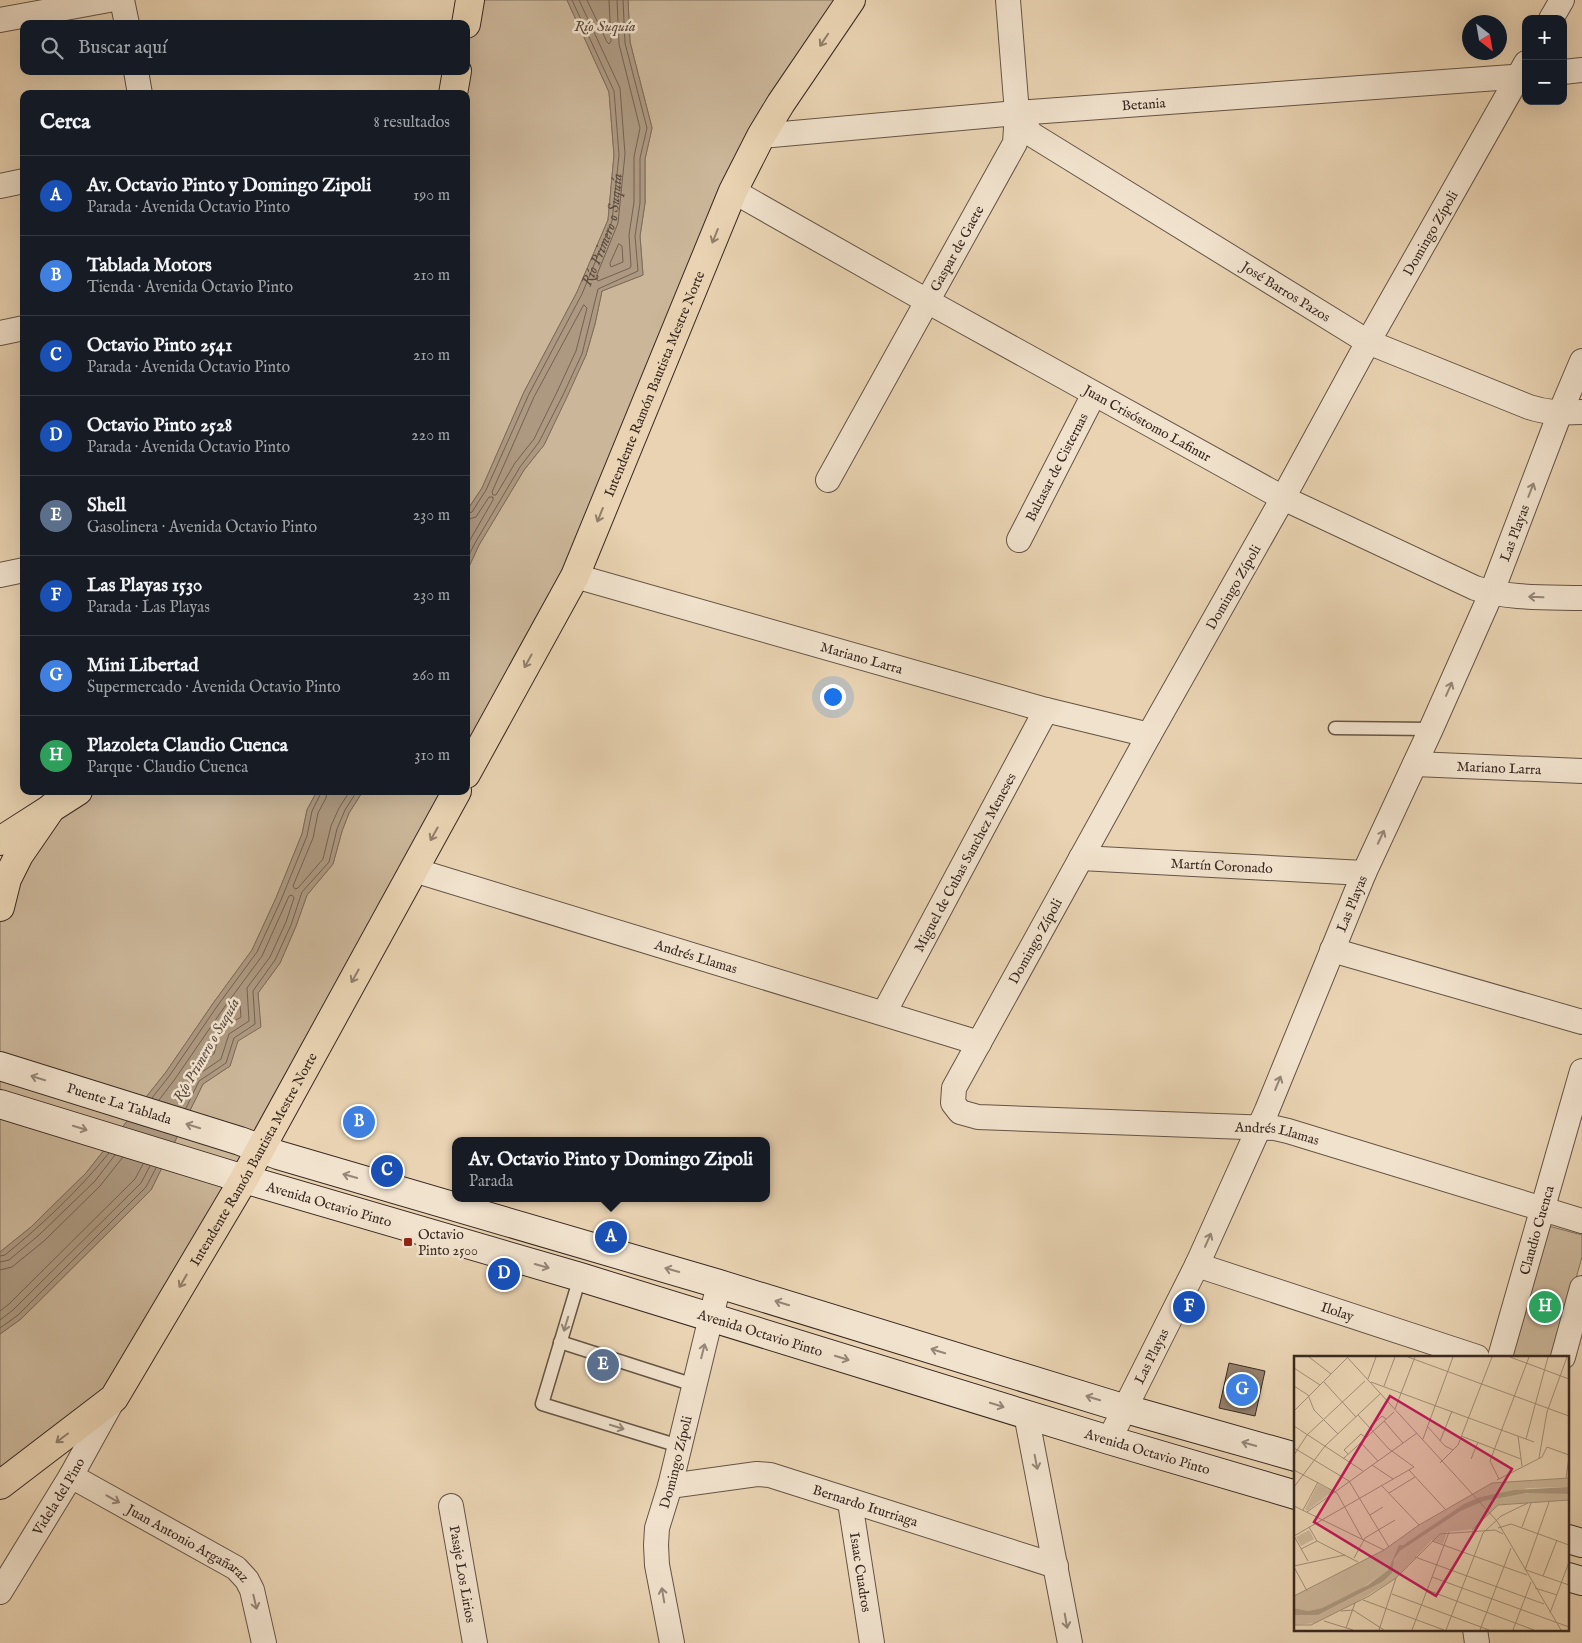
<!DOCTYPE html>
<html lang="es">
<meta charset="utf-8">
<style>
:root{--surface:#171b24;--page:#242831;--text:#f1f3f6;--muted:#9ea1a6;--line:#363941;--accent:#8c9099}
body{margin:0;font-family:"IM FELL English",serif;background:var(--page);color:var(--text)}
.controls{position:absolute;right:15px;top:15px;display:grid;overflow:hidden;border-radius:10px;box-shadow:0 5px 20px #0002}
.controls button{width:45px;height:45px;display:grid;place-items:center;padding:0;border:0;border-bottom:1px solid var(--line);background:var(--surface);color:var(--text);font:25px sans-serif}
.compass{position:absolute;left:1462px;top:15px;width:45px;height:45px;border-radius:50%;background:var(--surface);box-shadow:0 5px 20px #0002;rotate:149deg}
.you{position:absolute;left:832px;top:696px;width:18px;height:18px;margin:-12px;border:4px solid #fff;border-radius:50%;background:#1a73e8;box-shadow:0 0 0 8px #1a73e833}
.badge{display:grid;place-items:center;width:32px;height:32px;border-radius:50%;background:var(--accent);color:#fff;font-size:16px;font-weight:700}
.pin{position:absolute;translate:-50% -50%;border:2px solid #fff;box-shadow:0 1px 5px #0006}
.popup{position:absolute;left:452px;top:1137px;width:318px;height:65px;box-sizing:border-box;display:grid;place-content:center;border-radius:10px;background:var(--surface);filter:drop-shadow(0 1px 4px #0005);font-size:16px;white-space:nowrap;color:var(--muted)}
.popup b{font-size:19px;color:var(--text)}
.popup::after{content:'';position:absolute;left:50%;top:100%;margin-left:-10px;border:10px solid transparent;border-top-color:var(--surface)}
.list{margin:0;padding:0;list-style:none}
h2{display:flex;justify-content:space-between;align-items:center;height:65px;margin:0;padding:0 20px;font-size:21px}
h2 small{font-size:16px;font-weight:400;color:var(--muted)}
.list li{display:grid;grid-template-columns:32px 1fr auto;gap:15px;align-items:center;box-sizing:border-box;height:80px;padding:0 20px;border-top:1px solid var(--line)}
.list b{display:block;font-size:19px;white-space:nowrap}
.list p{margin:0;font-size:16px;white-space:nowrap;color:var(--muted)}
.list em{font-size:16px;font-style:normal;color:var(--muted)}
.icon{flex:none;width:28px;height:28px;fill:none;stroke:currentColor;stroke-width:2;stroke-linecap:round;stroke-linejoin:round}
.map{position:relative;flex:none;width:1582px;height:1643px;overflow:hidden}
.search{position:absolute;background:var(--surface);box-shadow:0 5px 20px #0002;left:20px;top:20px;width:450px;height:55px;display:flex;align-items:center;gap:12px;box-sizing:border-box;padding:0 18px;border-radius:10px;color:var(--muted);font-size:19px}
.panel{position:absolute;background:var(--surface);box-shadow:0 5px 20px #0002;left:20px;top:90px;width:450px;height:705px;border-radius:10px}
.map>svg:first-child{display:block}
.green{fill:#cbb699;stroke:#82705d}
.water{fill:#ad9981;stroke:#7f6c5b}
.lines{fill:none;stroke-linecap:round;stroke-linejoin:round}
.shore{stroke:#736151;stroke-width:1}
.building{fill:#95816c;stroke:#392921}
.lane-casing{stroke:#655445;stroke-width:15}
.street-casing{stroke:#655445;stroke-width:26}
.secondary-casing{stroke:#392921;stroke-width:30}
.primary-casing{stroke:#392921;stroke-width:30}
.lane{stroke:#f1e2cd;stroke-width:12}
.street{stroke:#f1e2cd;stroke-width:24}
.secondary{stroke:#f1e2cd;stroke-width:28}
.primary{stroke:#e9d3b2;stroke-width:28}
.oneway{stroke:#917e6a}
.oneway2{stroke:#958677}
.poi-dot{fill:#8f2418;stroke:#f1e2cd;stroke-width:2}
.labels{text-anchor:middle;stroke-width:5;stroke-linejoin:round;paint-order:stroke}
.street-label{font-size:14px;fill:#392921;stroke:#f1e2cd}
.poi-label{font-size:14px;fill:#392921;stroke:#f1e2cd;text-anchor:start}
.water-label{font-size:15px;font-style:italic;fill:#5c4b3e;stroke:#f1e2cd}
.inset-road{fill:none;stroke:#a38f78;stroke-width:1}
.view{fill:#c2185b;fill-opacity:0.15;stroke:#c2185b;stroke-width:2.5}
.inset-edge{fill:none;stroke:#392921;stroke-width:2.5}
</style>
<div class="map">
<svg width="1582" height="1643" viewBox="0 0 1582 1643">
<rect width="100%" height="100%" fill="#e9d3b2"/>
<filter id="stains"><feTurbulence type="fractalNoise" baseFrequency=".004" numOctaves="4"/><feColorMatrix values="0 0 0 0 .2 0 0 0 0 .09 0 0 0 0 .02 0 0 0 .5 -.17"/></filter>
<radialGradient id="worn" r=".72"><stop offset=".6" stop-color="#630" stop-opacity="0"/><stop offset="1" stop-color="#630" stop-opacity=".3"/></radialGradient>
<g class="green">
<polygon points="470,0 567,0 609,92 614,155 608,220 577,292 524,392 482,488 466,512 466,24"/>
<polygon points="628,0 851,0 781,103 575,576 466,774 466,573 479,545 524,470 544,445 586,355 595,324 602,291 643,275 640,236 645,203 645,159 652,128 630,42"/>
<polygon points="78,791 317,791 307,810 302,834 276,898 252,950 214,1002 166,1072 86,1173 31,1227 0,1252 0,907"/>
<polygon points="363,791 457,791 114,1398 0,1485 0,1334 21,1319 151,1190 203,1084 230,1066 237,1041 257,1029 260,1022 258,993 280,963 296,926 307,895 333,864 342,831 349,813"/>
<polygon points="1545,1225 1582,1235 1582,1257 1554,1357 1508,1357"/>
</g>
<g class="water">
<polygon points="567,0 628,0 630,42 652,128 645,159 645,203 640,236 643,275 602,291 595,324 586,355 567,397 544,445 524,470 479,545 466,573 466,512 482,488 524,392 577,292 608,220 614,155 609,92"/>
<polygon points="317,791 363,791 349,813 342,831 333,864 307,895 296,926 280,963 258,993 261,1027 238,1041 230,1066 203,1084 151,1190 21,1319 0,1334 0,1252 31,1227 86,1173 166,1072 214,1002 252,950 276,898 302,834 307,810"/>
</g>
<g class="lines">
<g class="shore">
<polyline points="579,0 620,88 625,154 618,223 596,277 598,281 630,268 631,266 629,235 634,202 634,157 640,128 619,44 617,0"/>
<polyline points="587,0 607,42 609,44 611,41 609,0"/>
<polygon points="619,244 622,246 623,262 611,267 610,264"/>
<polygon points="584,305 587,308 576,351 557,392 534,439 515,463 496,495 493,495 492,492 534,397"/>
<path id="s1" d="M466 514 472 512 486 490 529 394 582 294 612 221 619 155 614 91 572 0"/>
<polyline points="466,520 476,517 489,497 493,497 493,500 466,547"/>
<polyline points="466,561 475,543 520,467 539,442 563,395 582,354 598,289 638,271 635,236 640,203 640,158 647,128 625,43 623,0"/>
<polyline points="327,791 326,798 318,813 313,838 293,886 295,889 298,888 323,859 331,826 339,808 350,791"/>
<polygon points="237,1003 240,1005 241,1017 226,1026 223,1026 222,1023"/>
<polygon points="217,1033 219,1036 214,1054 201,1063 198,1063 198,1060"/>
<polyline points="152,1098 170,1075 218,1005 257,952 281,900 307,836 312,811 320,795 321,791"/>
<polyline points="159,1100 175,1079 223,1009 262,956 289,896 292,895 294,898 286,922 270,957 247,988 249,1021 229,1034 221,1059 195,1077 180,1106"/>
<polyline points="186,1108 199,1081 226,1063 234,1038 255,1024 253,991 275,960 291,925 302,892 329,862 337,829 345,810 357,791"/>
<path d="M0 1256 5 1255C43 1224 78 1191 109 1153"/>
<polyline points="0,1262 9,1260 39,1235 95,1181 115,1155"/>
<polyline points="0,1270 12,1267 44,1241 100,1186 123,1157"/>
<polyline points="0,1311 9,1304 135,1179 143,1164"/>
<polyline points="0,1320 13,1310 141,1183 150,1166"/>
<polyline points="0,1328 18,1315 146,1187 156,1168"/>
</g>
</g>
<polygon class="building" points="1229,1363 1265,1371 1255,1416 1219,1408"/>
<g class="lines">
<defs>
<g id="lane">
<polyline points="1335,728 1431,729"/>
<polyline points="580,1277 542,1404 679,1446"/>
<polyline points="560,1342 694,1385"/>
</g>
<g id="street">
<polyline points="122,0 127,24"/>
<polyline points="1551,19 1562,0"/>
<polyline points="0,20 109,0"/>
<path id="s2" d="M1526 63 1368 342 1283 498 1149 735 954 1088 953 1103 960 1112 978 1117 1275 1128 1288 1131 1582 1221"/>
<polyline points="136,71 140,94"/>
<polyline points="1563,72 1582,70"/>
<path id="s3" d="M1017 113 1031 134 1368 342 1529 407C1547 413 1563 413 1582 412"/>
<path id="s4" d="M761 136 1017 113 1526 76"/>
<polyline points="0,186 24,181"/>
<path id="s5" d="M733 191 927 301 1283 498 1475 588C1509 599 1547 597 1582 598"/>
<polyline points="0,333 24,328"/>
<path id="s6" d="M828 480 1015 143 1017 113 1008 0"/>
<path id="s7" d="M1019 540 1094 394"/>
<polyline points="0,575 24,570"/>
<path id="s8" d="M575 576 1046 710 1149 735"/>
<path id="s9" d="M1415 764 1582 771"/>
<path id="s10" d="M1081 858 1364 873"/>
<path id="s11" d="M414 870 979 1043"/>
<polyline points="1332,950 1582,1022"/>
<path id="s12" d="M884 1013 1046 710"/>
<path id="s13" d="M1197 1265 1477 1357"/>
<path id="s14" d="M1500 1357 1582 1071"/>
<polyline points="1563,1357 1582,1288"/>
<polyline points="1026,1414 1070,1643"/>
<path id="s15" d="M1109 1440 1197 1265 1267 1110 1364 873 1431 729 1491 594 1560 413 1582 361"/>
<path id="s16" d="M71 1476 236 1568 247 1580 252 1590 264 1643"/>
<path id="s17" d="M670 1486 757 1474 770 1475 1056 1566"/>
<path id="s18" d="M850 1502 872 1643"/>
<path id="s19" d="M451 1506 475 1643"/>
<path id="s20" d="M0 1592 71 1476 113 1400"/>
<polyline points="1475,1629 1477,1643"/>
<path id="s21" d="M672 1643 657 1565 656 1545 657 1528 670 1486 719 1284"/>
</g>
<g id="secondary">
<path id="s22" d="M0 1066 240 1141 278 1155 719 1284 1126 1409 1296 1457"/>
<path id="s23" d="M0 1104 244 1179 580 1277 1109 1440 1296 1495"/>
<polyline points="1568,1539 1582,1543"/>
<polyline points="1568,1577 1582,1581"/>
</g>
<g id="primary">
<polyline points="466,24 470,0"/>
<polyline points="453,94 457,71"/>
<path id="s24" d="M466 774 575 576 733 191 761 136 781 103 851 0"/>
<polyline points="0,841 78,791"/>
<polyline points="0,907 7,879 19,855 52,807"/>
<path id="s25" d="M0 1485 114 1398 244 1179 457 791"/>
</g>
</defs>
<use href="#lane" class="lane-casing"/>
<use href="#street" class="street-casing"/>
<use href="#secondary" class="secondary-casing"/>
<use href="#primary" class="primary-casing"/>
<use href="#lane" class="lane"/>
<use href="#street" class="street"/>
<use href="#secondary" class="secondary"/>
<use href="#primary" class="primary"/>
</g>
<defs><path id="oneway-shaft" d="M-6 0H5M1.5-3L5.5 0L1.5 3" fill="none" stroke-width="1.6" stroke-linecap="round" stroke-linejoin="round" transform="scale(1.25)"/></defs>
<g class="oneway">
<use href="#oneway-shaft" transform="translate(824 40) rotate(124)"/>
<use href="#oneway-shaft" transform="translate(715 236) rotate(112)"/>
<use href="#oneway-shaft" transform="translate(600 515) rotate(112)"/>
<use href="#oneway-shaft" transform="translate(528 661) rotate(119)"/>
<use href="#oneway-shaft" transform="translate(434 834) rotate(119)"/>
<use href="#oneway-shaft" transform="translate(355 976) rotate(119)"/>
<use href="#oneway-shaft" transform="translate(183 1281) rotate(120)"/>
<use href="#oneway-shaft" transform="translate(62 1438) rotate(143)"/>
</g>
<g class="oneway2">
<use href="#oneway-shaft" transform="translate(1531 490) rotate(-69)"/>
<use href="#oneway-shaft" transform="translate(1536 597) rotate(-178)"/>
<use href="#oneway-shaft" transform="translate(1449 689) rotate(-66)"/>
<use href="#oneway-shaft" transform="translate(1381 837) rotate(-65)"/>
<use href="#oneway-shaft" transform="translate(38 1078) rotate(-163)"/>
<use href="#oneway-shaft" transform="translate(1278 1083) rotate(-68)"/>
<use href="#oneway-shaft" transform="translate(193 1126) rotate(-163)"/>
<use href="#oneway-shaft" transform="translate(80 1128) rotate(17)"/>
<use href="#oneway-shaft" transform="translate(350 1176) rotate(-164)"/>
<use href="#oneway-shaft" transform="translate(1208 1240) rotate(-66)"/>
<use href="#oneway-shaft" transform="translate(542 1266) rotate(16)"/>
<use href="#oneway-shaft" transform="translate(672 1270) rotate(-164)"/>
<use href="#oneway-shaft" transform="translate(782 1303) rotate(-163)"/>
<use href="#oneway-shaft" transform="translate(566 1324) rotate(107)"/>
<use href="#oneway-shaft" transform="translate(703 1351) rotate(-76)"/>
<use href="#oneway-shaft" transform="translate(938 1351) rotate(-163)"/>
<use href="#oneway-shaft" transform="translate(842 1358) rotate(17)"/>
<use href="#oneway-shaft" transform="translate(1093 1398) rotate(-163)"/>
<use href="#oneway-shaft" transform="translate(997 1405) rotate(17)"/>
<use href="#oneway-shaft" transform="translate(617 1427) rotate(17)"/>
<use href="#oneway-shaft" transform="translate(1249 1444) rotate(-164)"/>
<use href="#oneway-shaft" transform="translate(1036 1462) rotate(79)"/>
<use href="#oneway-shaft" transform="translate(113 1499) rotate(29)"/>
<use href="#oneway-shaft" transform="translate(663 1595) rotate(-100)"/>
<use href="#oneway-shaft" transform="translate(255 1602) rotate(77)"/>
<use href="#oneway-shaft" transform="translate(1066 1621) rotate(80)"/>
</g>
<rect class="poi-dot" x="403" y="1237" width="10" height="10" rx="2.5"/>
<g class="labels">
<g class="street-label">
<text dy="5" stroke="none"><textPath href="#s4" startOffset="384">Betania</textPath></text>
<text transform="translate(1430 233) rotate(-60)" y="5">Domingo Zípoli</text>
<text dy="5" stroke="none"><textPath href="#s6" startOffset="265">Gaspar de Gaete</textPath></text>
<text dy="5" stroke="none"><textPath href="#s3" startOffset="325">José Barros Pazos</textPath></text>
<text dy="5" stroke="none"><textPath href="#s24" startOffset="434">Intendente Ramón Bautista Mestre Norte</textPath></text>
<text dy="5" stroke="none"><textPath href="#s5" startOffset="475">Juan Crisóstomo Lafinur</textPath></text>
<text dy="5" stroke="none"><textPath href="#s7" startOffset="82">Baltasar de Cisternas</textPath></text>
<text dy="5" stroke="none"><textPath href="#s15" startOffset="994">Las Playas</textPath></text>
<text transform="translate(1233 587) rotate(-60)" y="5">Domingo Zípoli</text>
<text dy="5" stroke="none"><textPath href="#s8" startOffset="298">Mariano Larra</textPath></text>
<text dy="5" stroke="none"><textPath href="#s9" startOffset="84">Mariano Larra</textPath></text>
<text dy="5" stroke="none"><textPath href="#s12" startOffset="171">Miguel de Cubas Sanchez Meneses</textPath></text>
<text dy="5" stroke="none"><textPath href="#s10" startOffset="141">Martín Coronado</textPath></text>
<text dy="5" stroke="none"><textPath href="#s15" startOffset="589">Las Playas</textPath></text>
<text transform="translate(1035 941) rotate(-61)" y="5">Domingo Zípoli</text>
<text dy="5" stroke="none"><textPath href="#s11" startOffset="295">Andrés Llamas</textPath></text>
<text dy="5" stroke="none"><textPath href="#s22" startOffset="125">Puente La Tablada</textPath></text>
<text dy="5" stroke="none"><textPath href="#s2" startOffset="1519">Andrés Llamas</textPath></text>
<text dy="5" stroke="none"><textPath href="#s25" startOffset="420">Intendente Ramón Bautista Mestre Norte</textPath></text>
<text dy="5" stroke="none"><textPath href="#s23" startOffset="344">Avenida Octavio Pinto</textPath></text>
<text dy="5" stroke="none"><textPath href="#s14" startOffset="132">Claudio Cuenca</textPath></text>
<text dy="5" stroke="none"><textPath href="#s13" startOffset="148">Ilolay</textPath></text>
<text dy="5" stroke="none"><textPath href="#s23" startOffset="794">Avenida Octavio Pinto</textPath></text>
<text dy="5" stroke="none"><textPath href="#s15" startOffset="94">Las Playas</textPath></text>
<text dy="5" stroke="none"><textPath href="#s23" startOffset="1199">Avenida Octavio Pinto</textPath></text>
<text dy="5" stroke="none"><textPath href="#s21" startOffset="185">Domingo Zípoli</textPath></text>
<text dy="5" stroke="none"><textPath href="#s20" startOffset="112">Videla del Pino</textPath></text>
<text dy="5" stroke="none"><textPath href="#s17" startOffset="201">Bernardo Iturriaga</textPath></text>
<text dy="5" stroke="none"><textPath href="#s16" startOffset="135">Juan Antonio Argañaraz</textPath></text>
<text dy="5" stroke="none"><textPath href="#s18" startOffset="71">Isaac Cuadros</textPath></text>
<text dy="5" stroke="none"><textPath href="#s19" startOffset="69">Pasaje Los Lirios</textPath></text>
</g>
<g class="poi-label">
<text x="418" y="1239">Octavio<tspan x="418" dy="16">Pinto 2500</tspan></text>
</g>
<g class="water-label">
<text x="605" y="31">Río Suquía</text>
<text dy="5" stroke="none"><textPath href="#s1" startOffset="319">Río Primero o Suquía</textPath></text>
<text transform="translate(206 1050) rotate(-60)" y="5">Río Primero o Suquía</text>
</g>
</g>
<g transform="translate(1294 1356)">
<rect width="275" height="275" fill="#e9d3b2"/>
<path d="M275 122V131L234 132 186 141 104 192 94 214 67 233 28 252 14 255 0 252V240L90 194 125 169 198 127ZM24 128 39 135 13 155 11 153ZM241 136 275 138V144L204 149 180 173 153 176 149 188 138 184 102 222 61 247 21 267 0 269V259H24L88 226 106 195 167 155 190 145ZM15 174 20 183 7 190 2 181Z" fill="#cbb699"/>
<path d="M275 131V138L233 137 190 145 167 155 106 195 100 204 98 217 88 226 24 259H0V252L14 255 28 252 74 229 94 214 105 189H109L170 148 186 141 220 134Z" fill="#ad9981"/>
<path class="inset-road" d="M15 1 37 18M53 1 203 165 267 274M114 1 275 60M216 1 275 23M0 12 26 29M74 23 82 1M30 26 62 61M77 26 240 86M0 30 14 39 20 54 44 78M90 30 101 1M101 53 121 1M0 55 54 1M90 65 109 87M0 70 69 115M133 70 151 90 159 94M76 71 88 60 92 63M167 80 227 103M224 80 228 110M129 83 159 1M232 83 254 1M146 85 158 55M67 87 84 105M0 92 55 125 95 191M54 98 50 94 67 78 72 82M0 99 13 79 71 25M245 102 253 56 273 1M49 103 100 56M177 103 184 86M146 107 164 89 198 1M78 109 99 123M0 114 43 137 69 184M115 114 151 153M272 122 275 101M205 123 196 105 235 1M203 124 248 101 253 91 275 99M88 130 125 169M0 131 31 90 87 37M95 137 121 121M0 150 90 194M9 154 24 126M13 156 123 77M76 159 89 151M15 171 23 185 64 206M228 171 237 147M204 172 217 168 275 189M178 174 204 149 275 144M0 180 120 111 95 93 64 59M0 180 14 205M138 185 233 219M7 193 23 185M121 201 250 248M60 202 71 182 101 164M0 210 51 199M0 211 13 235M231 214 255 146M232 214 275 229M249 220 263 184M138 221 275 271M241 232 263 239M133 234 240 274M98 238 195 274M0 240 90 194 125 169 198 127 275 122M69 244 150 274M47 255 59 254 90 274M256 257 275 206M30 265 59 274M0 269H17L75 240 102 222 146 178 201 174 209 178M52 272 61 247M85 274 102 222M118 274 155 176M152 274 189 177 207 160 234 147M186 274 217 192M219 274 237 226"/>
<path class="view" d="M96 40 218 113 142 240 20 166Z"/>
<rect width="275" height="275" class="inset-edge"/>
</g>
<rect width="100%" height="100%" filter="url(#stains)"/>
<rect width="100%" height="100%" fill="url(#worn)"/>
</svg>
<div class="controls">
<button>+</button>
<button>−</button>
</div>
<svg class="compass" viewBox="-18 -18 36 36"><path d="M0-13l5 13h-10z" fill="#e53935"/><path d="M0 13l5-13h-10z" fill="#9ea1a6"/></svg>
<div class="you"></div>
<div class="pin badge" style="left:611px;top:1237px;background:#1a4fb4">A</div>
<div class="popup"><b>Av. Octavio Pinto y Domingo Zipoli</b>Parada</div>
<div class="pin badge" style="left:359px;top:1122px;background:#3f7fe0">B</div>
<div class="pin badge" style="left:387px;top:1171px;background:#1a4fb4">C</div>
<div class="pin badge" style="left:504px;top:1274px;background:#1a4fb4">D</div>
<div class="pin badge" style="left:603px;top:1365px;background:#5c6f8a">E</div>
<div class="pin badge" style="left:1189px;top:1307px;background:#1a4fb4">F</div>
<div class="pin badge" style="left:1242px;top:1390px;background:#3f7fe0">G</div>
<div class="pin badge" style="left:1545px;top:1307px;background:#2e9e5b">H</div>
<div class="search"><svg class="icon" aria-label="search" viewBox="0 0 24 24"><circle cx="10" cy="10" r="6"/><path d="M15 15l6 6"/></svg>Buscar aquí</div>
<section class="panel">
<h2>Cerca<small>8 resultados</small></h2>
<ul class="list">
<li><span class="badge" style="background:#1a4fb4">A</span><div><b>Av. Octavio Pinto y Domingo Zipoli</b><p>Parada · Avenida Octavio Pinto</p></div><em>190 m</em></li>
<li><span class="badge" style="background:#3f7fe0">B</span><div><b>Tablada Motors</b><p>Tienda · Avenida Octavio Pinto</p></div><em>210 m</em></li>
<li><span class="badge" style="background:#1a4fb4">C</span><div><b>Octavio Pinto 2541</b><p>Parada · Avenida Octavio Pinto</p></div><em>210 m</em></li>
<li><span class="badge" style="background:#1a4fb4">D</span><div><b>Octavio Pinto 2528</b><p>Parada · Avenida Octavio Pinto</p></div><em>220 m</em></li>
<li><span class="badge" style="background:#5c6f8a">E</span><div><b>Shell</b><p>Gasolinera · Avenida Octavio Pinto</p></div><em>230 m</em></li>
<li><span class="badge" style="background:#1a4fb4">F</span><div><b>Las Playas 1530</b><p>Parada · Las Playas</p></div><em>230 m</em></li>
<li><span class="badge" style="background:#3f7fe0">G</span><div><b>Mini Libertad</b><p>Supermercado · Avenida Octavio Pinto</p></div><em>260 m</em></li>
<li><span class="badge" style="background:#2e9e5b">H</span><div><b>Plazoleta Claudio Cuenca</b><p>Parque · Claudio Cuenca</p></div><em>310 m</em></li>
</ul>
</section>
</div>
